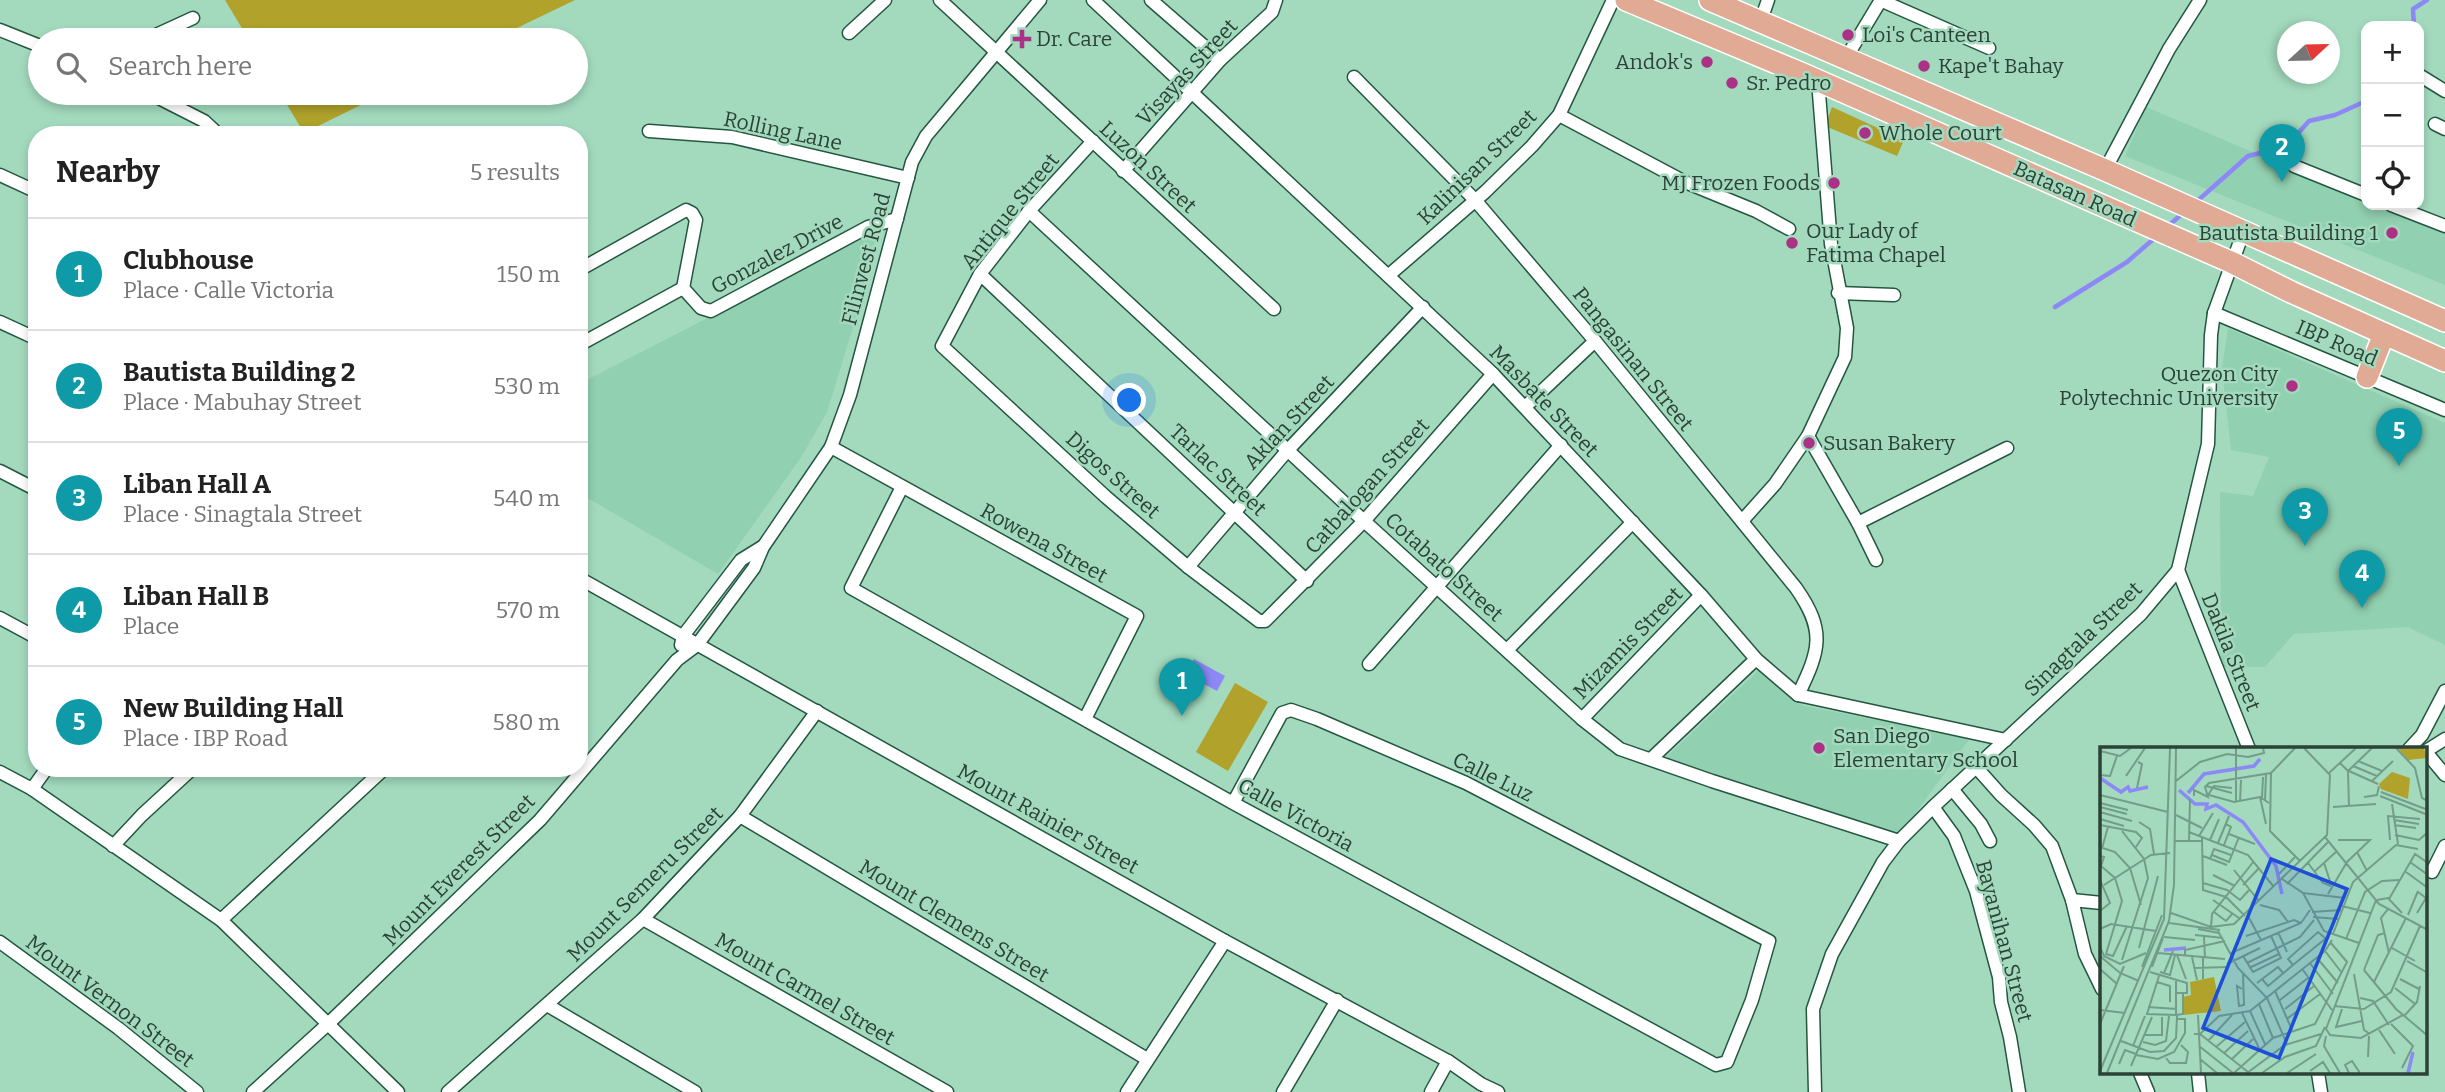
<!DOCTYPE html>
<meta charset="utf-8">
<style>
:root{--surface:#fff;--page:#f2f2f2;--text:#222;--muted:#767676;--line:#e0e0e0;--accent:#aa3185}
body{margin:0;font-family:Bitter,serif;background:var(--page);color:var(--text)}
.controls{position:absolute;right:21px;top:21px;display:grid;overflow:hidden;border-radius:14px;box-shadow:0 4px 10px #0003}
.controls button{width:63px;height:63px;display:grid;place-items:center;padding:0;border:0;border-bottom:2px solid var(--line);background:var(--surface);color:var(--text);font:35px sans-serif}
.compass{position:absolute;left:2277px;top:21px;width:63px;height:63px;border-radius:50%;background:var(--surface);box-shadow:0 4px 10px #0003;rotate:68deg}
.you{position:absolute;left:1130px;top:401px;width:24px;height:24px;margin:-18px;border:5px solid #fff;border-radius:50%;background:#1a73e8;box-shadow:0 0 0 10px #1a73e833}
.badge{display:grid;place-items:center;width:46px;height:46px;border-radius:50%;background:var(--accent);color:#fff;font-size:23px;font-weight:700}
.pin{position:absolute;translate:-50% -58px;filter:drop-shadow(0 2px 4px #0008)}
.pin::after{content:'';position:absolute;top:37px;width:24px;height:21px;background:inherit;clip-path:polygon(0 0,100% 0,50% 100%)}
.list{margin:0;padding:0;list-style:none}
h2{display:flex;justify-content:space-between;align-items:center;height:91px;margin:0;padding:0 28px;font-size:30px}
h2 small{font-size:23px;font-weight:400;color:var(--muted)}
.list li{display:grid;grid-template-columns:46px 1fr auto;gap:21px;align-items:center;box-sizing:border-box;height:112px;padding:0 28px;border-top:2px solid var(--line)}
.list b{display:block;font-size:26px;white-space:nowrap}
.list p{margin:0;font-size:23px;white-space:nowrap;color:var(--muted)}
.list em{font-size:23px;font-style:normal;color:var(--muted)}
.icon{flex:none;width:38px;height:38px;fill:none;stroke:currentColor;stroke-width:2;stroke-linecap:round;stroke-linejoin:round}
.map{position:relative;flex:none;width:2445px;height:1092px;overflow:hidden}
.search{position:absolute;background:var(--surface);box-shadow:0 4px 10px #0003;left:28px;top:28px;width:560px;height:77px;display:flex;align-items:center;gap:18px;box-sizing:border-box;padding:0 24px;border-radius:38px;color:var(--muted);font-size:26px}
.panel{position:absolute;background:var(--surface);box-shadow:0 4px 10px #0003;left:28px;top:126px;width:560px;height:651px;border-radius:28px}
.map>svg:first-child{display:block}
.built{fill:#91d0b1}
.green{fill:#b0a22b}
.water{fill:#8c89f7}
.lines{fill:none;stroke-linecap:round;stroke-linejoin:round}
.stream{stroke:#8c89f7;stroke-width:4.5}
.street-casing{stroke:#235740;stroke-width:15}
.primary-casing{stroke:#fff;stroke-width:24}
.street{stroke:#fff;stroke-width:12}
.primary{stroke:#e0aa94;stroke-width:21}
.poi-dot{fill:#aa3185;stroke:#a3dabe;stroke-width:2.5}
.labels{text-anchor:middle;stroke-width:5;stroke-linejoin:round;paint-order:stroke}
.poi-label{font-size:21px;fill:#2c4237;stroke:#a3dabe;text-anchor:start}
.street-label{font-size:21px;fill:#2c4237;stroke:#a3dabe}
.inset-river{fill:none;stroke:#8c89f7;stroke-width:3.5}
.inset-road{fill:none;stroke:#739d88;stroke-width:2}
.view{fill:#1d4ed8;fill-opacity:0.15;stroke:#1d4ed8;stroke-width:3.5}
.inset-edge{fill:none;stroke:#2c4237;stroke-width:3.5}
</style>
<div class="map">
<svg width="2445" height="1092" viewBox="0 0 2445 1092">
<rect width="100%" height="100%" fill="#a3dabe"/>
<g class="built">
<polygon points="2146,107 2366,200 2366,205 2378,205 2445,233 2445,285 2125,156"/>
<polygon points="879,230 862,298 827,412 802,456 718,574 579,493 579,384"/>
<polygon points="2228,328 2445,423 2445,645 2408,627 2294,634 2265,667 2221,667 2220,492 2253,496 2269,457 2231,450 2222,369"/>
<polygon points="1761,668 1804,706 1970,738 1899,836 1664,759"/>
</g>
<g class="green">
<polygon points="225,0 575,0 492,40 249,40"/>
<polygon points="280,93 385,93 304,133"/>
<polygon points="1832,107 1904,140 1897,156 1825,126"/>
<polygon points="1235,683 1268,702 1228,771 1196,752"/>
</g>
<polygon class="water" points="1194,659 1225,676 1217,691 1185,674"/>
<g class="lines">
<g class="stream">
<polyline points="2414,26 2413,9 2427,0"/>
<polyline points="2195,203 2248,156 2286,147 2309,121 2335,115 2366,101"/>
<polyline points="2166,228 2183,213"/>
<polyline points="2055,307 2127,262 2157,236"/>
</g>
<defs>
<g id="street">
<polyline points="940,0 1274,309"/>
<polyline points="1093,0 1493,374 1701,595 1756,659 1798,695 2006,740"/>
<polyline points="1151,0 1220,60"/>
<polyline points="1880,0 1989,48"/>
<polyline points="1760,23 1768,0"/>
<polyline points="0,30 40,46"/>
<polyline points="849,33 885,0"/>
<polyline points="145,40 193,18"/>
<polyline points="1846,58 1881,0"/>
<polyline points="2419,75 2445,91"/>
<path d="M1354 77 1475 200 1595 341 1796 588C1826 631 1820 650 1798 695"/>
<polyline points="149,93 204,121 219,135"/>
<polyline points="1559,115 1685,182 1756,211 1789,229"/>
<polyline points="2435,124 2445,129"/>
<polyline points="649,131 732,137 908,178"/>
<polyline points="1093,141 1029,211 980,274 942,346 1106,497 1188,567 1259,621 1265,621 1364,521 1493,374"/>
<polyline points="2294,166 2366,195"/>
<polyline points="2105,170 2169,49 2200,0"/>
<polyline points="1123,171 1220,60 1272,12 1276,0"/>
<polyline points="0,175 37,192"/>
<polyline points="2391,205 2445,226"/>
<polyline points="1029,211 1364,521 1582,719 1620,749 1712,781 1899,841"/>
<polyline points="579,270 686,210 692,213 696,220 683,288"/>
<polyline points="980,274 1307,581"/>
<polyline points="1389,275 1485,192 1532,146 1559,115 1613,0"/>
<polyline points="1838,293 1894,295"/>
<polyline points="2214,313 2445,410"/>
<polyline points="0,322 37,339"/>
<polyline points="579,345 683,288 701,308 711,311 868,227 897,219"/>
<polyline points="1525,407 1595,341"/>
<polyline points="1808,436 1858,523 1876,560"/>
<polyline points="831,447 1137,616 1085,719"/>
<polyline points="0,471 37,490"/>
<polyline points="902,487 851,588 1233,803 1716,1065 1727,1062 1752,1000 1769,941 1466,783 1317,719 1291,710 1282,713 1233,803"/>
<polyline points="1742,521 1775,484 1808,436 1845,357 1847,328 1831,244 1818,81"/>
<polyline points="1858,523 2007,448"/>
<polyline points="1188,567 1287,451 1423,307"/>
<polyline points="2178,570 2249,749"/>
<polyline points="579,578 1225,941 1448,1061 1481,1084 1498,1092"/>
<polyline points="0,618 37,638"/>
<polyline points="681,645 683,636 741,560 762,547"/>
<polyline points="1508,649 1633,522"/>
<polyline points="1369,664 1561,445"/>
<polyline points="1582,719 1701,595"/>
<polyline points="2409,749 2422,735 2445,691"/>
<polyline points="2426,751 2445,739"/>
<polyline points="2426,752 2445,775"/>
<polyline points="1651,759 1756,659"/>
<polyline points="1976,767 2001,795 2034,825 2052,846 2072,900 2085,954 2102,989"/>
<polyline points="0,772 32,789 221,920 398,1092"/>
<polyline points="32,789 47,768"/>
<polyline points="1952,789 1981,824 1990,841"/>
<polyline points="1933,807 1954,836 1976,891 1999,977 2001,1002 2010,1037 2019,1092"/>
<polyline points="740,816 1147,1059"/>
<polyline points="113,846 142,815 193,768"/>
<polyline points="2432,872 2445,846"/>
<polyline points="2072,900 2102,903"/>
<polyline points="643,919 947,1092"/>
<polyline points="221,920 385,768"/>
<polyline points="0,942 118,1028 197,1092"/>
<polyline points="547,1005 695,1092"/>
<polyline points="2140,1073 2148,1092"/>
<polyline points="2198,1073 2200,1092"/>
<polyline points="2318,1073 2321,1092"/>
<polyline points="253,1092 329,1023 540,820 677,660 697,645 754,568 763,547 831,447 850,395 912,162 926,136 1040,0"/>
<polyline points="448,1092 643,919 740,816 817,711"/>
<polyline points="1127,1092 1225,941"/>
<polyline points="1283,1092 1337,1000"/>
<polyline points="1431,1092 1448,1061"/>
<polyline points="1815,1092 1813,1009 1832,954 1883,862 1899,841 1933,807 2141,614 2178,570 2208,444 2211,335 2214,313 2243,233"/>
</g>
<g id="primary">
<polyline points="1626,0 1803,74 2233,263 2291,292 2445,361"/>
<polyline points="1710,0 2105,170 2445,321"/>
<polyline points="2367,377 2384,334"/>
</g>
</defs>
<use href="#street" class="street-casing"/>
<use href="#primary" class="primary-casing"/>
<use href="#street" class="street"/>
<use href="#primary" class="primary"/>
</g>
<g class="poi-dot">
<circle cx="1848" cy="35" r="7"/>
<path d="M1018.5 28.5h7v7h7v7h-7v7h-7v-7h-7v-7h7z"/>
<circle cx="1707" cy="62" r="7"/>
<circle cx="1924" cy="66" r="7"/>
<circle cx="1732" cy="83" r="7"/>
<circle cx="1865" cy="133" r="7"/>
<circle cx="1834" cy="183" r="7"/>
<circle cx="2392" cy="233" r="7"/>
<circle cx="1792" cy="243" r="7"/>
<circle cx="2292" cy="386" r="7"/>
<circle cx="1809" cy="443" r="7"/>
<circle cx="1819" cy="748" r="7"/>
</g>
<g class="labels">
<g class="poi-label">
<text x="1862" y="42">Loi's Canteen</text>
<text x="1036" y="46">Dr. Care</text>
<text x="1693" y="69" text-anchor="end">Andok's</text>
<text x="1938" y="73">Kape't Bahay</text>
<text x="1746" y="90">Sr. Pedro</text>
<text x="1879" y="140">Whole Court</text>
<text x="1820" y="190" text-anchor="end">MJ Frozen Foods</text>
<text x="1806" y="238">Our Lady of<tspan x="1806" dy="24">Fatima Chapel</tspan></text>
<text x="2378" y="240" text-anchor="end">Bautista Building 1</text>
<text x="2278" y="381" text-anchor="end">Quezon City<tspan x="2278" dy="24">Polytechnic University</tspan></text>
<text x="1823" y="450">Susan Bakery</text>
<text x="1833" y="743">San Diego<tspan x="1833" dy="24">Elementary School</tspan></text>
</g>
<g class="street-label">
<text transform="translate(1187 72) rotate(-47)" y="7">Visayas Street</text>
<text transform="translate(783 131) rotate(12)" y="7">Rolling Lane</text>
<text transform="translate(1148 167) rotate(43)" y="7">Luzon Street</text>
<text transform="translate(1477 167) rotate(-44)" y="7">Kalinisan Street</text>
<text transform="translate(2075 194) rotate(24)" y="7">Batasan Road</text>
<text transform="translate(1010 211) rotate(-51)" y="7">Antique Street</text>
<text transform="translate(777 254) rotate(-28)" y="7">Gonzalez Drive</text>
<text transform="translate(866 259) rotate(-75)" y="7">Filinvest Road</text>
<text transform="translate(2337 343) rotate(23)" y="7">IBP Road</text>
<text transform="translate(1633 359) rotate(51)" y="7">Pangasinan Street</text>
<text transform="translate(1544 401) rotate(46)" y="7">Masbate Street</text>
<text transform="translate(1289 422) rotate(-47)" y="7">Aklan Street</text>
<text transform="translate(1218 470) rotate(43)" y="7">Tarlac Street</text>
<text transform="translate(1113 475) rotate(42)" y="7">Digos Street</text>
<text transform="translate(1367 486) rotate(-48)" y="7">Catbalogan Street</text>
<text transform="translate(1044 543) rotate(29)" y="7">Rowena Street</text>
<text transform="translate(1444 567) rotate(42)" y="7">Cotabato Street</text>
<text transform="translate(2083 639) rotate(-44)" y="7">Sinagtala Street</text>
<text transform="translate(1628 643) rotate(-46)" y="7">Mizamis Street</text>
<text transform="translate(2231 652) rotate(68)" y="7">Dakila Street</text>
<text transform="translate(1493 777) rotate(26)" y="7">Calle Luz</text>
<text transform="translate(1296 815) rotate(29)" y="7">Calle Victoria</text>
<text transform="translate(1048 819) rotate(29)" y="7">Mount Rainier Street</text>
<text transform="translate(459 870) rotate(-45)" y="7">Mount Everest Street</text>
<text transform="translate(645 884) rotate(-45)" y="7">Mount Semeru Street</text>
<text transform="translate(954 921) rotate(31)" y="7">Mount Clemens Street</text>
<text transform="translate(2004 941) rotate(75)" y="7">Bayanihan Street</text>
<text transform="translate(805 989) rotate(30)" y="7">Mount Carmel Street</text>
<text transform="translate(110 1001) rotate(37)" y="7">Mount Vernon Street</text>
</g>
</g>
<g transform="translate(2100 747)">
<rect width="327" height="327" fill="#a3dabe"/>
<path d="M298 1H324L327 11 308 13ZM292 25 310 31 308 52 281 42 279 37ZM114 230 121 264 83 268V250L91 248 90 235Z" fill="#b0a22b"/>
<path class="inset-river" d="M0 31 21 45 28 40 30 44 48 40M79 43 95 57H107L106 62 116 58 143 75 176 119 182 147M88 46 104 27 154 19 160 12M64 203 86 201M308 326 313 305"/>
<path class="inset-road" d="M136 1V55M296 1 315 21 322 51 328 54M0 4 20 9 31 1M258 14 282 24M240 16 248 24 249 60M253 19 277 29M248 24 272 1M249 24 278 37M171 26 170 84 200 114M229 26 256 1M0 28 10 29 17 9M26 29 45 1M76 34 100 15 127 7 148 10 164 6 163 1M272 34 293 14M106 39 132 46M37 41 42 17 38 15M281 45 328 63M0 48 68 65M108 48 114 39 132 41M109 48 134 55 160 50 169 56M94 49V43L108 50 105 40 109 36 171 26 195 1M280 49 328 68M160 50 166 77M264 50 277 48 279 39M162 51 163 30M165 53 166 28M140 55 141 33M0 56 28 63M292 57 298 97M0 60 27 67M233 60 276 57M0 65 32 74M76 68 102 81M0 72 24 79M294 73 319 77M39 75 50 82 54 107M0 78 36 85 42 91 36 100M294 78 316 81M22 84 44 112 48 131 22 213M89 85 148 108 174 140M129 87 155 97M295 88 319 93 328 85M99 89 113 66M225 90 279 157 328 183M102 91 103 143 126 150 145 169M110 93 119 72M290 93 288 69 320 72M75 94H103M89 94 90 52M118 96 129 69M124 98 131 80 126 77M0 100 15 105 30 121 41 158M2 101 8 80M257 105 267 124M112 108 129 115 139 90M0 109 4 110 1 119 15 131 51 108 70 106M103 109 127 118M110 112 114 102 131 108M310 115 328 128M208 116 223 136 231 139M224 116 231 137M134 123 158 153M214 125 237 104M306 125 328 141M179 127 195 110M113 128 135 139M182 132 203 146 224 184 259 196M0 133 10 156 0 164M103 136 127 143 140 153 150 142M187 137 229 94M4 138 15 131 22 154 6 207 13 209 27 179M143 138 159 121M203 146 245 151M228 147 247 115 270 93H238M289 152 315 107 328 116M113 153 139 171M276 153 226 282 230 288 261 291 303 268M277 153 288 151 302 166M160 158 179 163 188 175M242 159 270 166M288 162 281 171 289 206M114 165 126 174 133 166M212 165 241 163M71 166 111 180 134 177 227 88 230 28 204 1M317 166 326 151 318 145M308 168 318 144M148 169 161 193M213 170 238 172M69 176 120 183M111 180 112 167 154 114M0 182 11 177 56 184M98 182 119 186M118 184 138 221 167 251 187 297M178 185 187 205M233 187 253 135 296 98 318 102M95 188 123 191M146 189 194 173 201 176M64 190 95 193M104 190 105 211M246 192 265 145 282 134 299 133M0 200 4 209 20 217 46 206M39 201 58 129M292 201 315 214M225 204 242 226M58 206 125 212M131 206 201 176 210 163M77 208 86 232M0 209 20 226 39 234M85 209V203L125 194M143 209 153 225 181 211 171 189M92 210 97 233M217 211 238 236M307 214 328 226M147 216 200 190 214 173M210 216 233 247M127 217 160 201M42 220 62 168M52 220 63 191M94 221 128 220M149 221 179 207M0 222 17 237M203 223 232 263M264 223 296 262 328 289M264 223 278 188 285 186M50 225 87 236V246H76M60 225 70 228 75 208M64 226 73 204M254 227 264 283 270 287M59 229 47 267 76 268M103 232V211M162 232 168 239 193 218 225 192V191L218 185 188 212 193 218M300 232 319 242M57 235 70 239V255M274 235 306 171M157 236 178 220 183 226M295 241 315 257M142 242 137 239 139 259 144 258 143 226M175 244 192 283M260 251 273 254 289 278M180 253 208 231M159 257 173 291M234 259 264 262 291 245 320 179M48 260 77 262M185 262 214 239M242 262 236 280 262 274M0 263 25 266M150 264 165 297M142 266 159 301M76 268V234M76 268 83 267V246M98 268 101 326M304 269 317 255 320 239M188 271 220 247M0 277 24 219M291 277 313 299 302 321M279 283 295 307M94 287H100L119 269 150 264 225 204 232 193M100 287 148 325M44 288H62V270M226 289 224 299 240 326M21 294 50 305 64 304 76 291 77 269M108 294 132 268M43 295 55 298 66 294 69 269M33 299 45 269M99 299 133 326M116 300 145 275M124 306 148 284M36 308 58 312 74 305 85 286V272H77M268 310 269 289M66 311 70 316H86L88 305 81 298M100 312 117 326M132 312 153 292M19 317 25 303 36 307M31 319 52 270M0 324 64 172 70 1M210 324 223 315 230 326M7 326 69 174 74 138 76 1M134 326 173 291 215 277 247 215 231 196M147 326 185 298 221 287M162 326 185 310 216 299 225 280M187 326 216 307M249 326 245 318 252 314 260 326"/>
<path class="view" d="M171 112 247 142 179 311 103 281Z"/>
<rect width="327" height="327" class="inset-edge"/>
</g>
</svg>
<div class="controls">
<button>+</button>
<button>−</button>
<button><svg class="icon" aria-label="locate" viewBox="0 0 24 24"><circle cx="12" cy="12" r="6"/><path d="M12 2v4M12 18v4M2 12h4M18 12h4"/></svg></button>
</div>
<svg class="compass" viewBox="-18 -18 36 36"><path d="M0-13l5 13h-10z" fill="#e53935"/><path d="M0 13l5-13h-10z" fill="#767676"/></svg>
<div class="you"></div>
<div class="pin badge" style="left:1182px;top:716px;background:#0f9aa8">1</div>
<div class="pin badge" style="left:2282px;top:182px;background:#0f9aa8">2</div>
<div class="pin badge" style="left:2305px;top:546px;background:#0f9aa8">3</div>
<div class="pin badge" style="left:2362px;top:608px;background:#0f9aa8">4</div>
<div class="pin badge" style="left:2399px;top:466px;background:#0f9aa8">5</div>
<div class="search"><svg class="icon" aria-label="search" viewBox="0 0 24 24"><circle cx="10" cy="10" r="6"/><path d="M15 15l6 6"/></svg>Search here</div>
<section class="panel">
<h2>Nearby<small>5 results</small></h2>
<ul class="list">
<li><span class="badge" style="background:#0f9aa8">1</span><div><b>Clubhouse</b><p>Place · Calle Victoria</p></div><em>150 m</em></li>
<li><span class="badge" style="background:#0f9aa8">2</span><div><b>Bautista Building 2</b><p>Place · Mabuhay Street</p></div><em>530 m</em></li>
<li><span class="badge" style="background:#0f9aa8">3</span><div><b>Liban Hall A</b><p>Place · Sinagtala Street</p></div><em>540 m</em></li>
<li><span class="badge" style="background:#0f9aa8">4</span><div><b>Liban Hall B</b><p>Place</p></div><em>570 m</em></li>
<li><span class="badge" style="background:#0f9aa8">5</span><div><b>New Building Hall</b><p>Place · IBP Road</p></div><em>580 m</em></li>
</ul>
</section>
</div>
